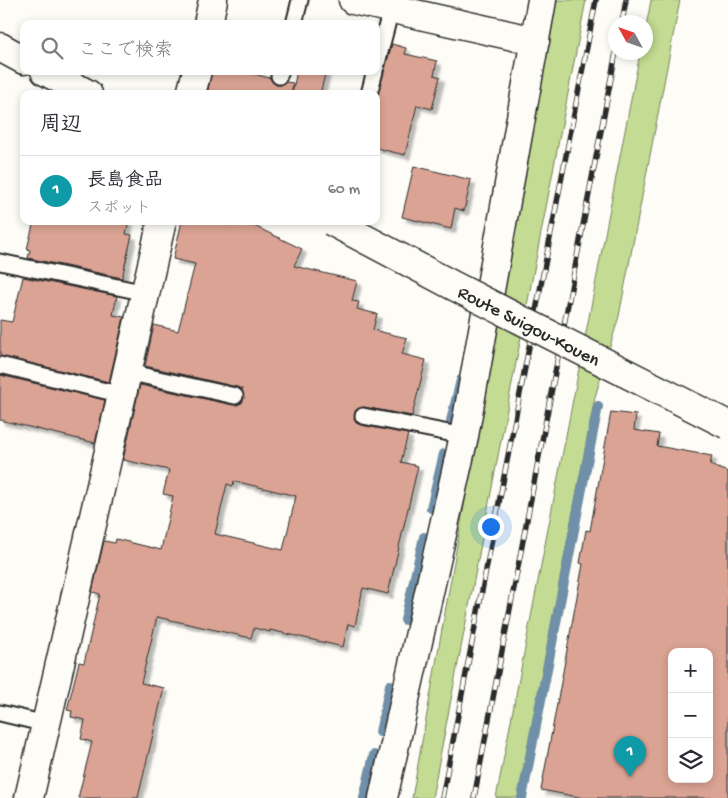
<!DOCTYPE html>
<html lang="ja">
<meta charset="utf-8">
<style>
:root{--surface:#fff;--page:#f7f7f7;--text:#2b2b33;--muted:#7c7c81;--line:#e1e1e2;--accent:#2b2b2b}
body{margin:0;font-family:"Gochi Hand","Klee One",sans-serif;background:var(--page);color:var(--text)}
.controls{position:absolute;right:15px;bottom:15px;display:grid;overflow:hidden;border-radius:10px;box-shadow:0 2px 8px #0003}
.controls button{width:45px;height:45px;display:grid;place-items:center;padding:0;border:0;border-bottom:1px solid var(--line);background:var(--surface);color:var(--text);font:25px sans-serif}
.compass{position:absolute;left:608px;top:15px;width:45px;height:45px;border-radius:50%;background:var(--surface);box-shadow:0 2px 8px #0003;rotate:310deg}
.you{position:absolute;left:490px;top:526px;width:18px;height:18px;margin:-12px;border:4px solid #fff;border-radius:50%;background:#1a73e8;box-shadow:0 0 0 8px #1a73e833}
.badge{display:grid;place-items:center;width:32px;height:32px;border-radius:50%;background:var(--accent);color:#fff;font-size:16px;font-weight:700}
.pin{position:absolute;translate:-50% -41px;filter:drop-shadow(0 1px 2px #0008)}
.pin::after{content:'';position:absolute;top:26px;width:18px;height:15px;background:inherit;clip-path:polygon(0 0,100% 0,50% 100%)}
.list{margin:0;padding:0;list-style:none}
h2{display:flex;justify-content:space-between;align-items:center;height:65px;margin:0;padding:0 20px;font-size:21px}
h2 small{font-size:16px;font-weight:400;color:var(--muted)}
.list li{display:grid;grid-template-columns:32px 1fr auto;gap:15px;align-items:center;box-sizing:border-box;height:70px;padding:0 20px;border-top:1px solid var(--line)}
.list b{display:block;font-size:19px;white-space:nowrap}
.list p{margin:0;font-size:16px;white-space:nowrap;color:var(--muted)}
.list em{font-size:16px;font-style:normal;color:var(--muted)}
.icon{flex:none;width:28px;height:28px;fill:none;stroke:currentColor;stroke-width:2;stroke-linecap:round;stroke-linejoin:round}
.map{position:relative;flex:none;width:728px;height:798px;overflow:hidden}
.search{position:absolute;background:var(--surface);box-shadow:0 2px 8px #0003;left:20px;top:20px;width:360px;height:55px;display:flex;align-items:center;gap:12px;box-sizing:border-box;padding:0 18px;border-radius:10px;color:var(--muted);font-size:19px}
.panel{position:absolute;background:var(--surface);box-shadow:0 2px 8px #0003;left:20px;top:90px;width:360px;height:135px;border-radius:10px}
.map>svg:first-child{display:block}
.green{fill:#c3db92;stroke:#77835e}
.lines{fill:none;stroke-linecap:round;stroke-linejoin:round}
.stream{stroke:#708fa8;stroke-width:10}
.building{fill:#daa393;stroke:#2b2b2b;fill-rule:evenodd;filter:url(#shadow)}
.lane-casing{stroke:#2b2b2b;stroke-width:19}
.street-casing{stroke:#2b2b2b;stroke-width:31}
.primary-casing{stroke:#2b2b2b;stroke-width:31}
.lane{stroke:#fdfcf7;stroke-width:15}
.street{stroke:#fdfcf7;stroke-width:28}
.primary{stroke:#fdfcf7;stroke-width:28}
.rail-casing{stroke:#2b2b2b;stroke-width:5.5}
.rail{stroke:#fdfcf7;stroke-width:4;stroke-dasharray:11;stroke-linecap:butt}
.primary-bridge-casing{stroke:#2b2b2b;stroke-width:31;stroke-linecap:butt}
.primary-bridge{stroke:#fdfcf7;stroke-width:28}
.labels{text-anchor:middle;stroke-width:4;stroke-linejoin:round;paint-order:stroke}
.street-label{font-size:19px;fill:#2b2b2b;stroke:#fdfcf7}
</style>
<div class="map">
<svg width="728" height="798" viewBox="0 0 728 798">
<defs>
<filter id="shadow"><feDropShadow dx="4.5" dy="4.5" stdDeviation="1" flood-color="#0004"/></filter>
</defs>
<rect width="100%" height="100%" fill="#fdfcf7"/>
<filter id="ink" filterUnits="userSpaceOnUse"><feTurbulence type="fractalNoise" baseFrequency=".02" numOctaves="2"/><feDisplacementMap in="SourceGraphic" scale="10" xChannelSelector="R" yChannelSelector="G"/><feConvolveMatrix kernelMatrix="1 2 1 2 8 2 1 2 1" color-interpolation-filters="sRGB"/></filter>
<g filter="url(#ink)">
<g class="green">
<polygon points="554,0 586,0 432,798 412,798"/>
<polygon points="651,0 680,0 619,316 595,397 518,798 496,798 640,53 646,52 646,27"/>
</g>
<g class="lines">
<g class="stream">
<polyline points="451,421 461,380"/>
<polyline points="431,508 444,454"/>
<polyline points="405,620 424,537"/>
<polyline points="380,732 390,685"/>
<polyline points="364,798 374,755"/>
<polyline points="522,798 598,406"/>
</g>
</g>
<g class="building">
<polygon points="392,44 406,48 405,54 437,61 434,75 440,77 432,109 417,105 405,155 376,148 376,100"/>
<polygon points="212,71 242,71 270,78 276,85 281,85 286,82 293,83 291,94 207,94"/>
<polygon points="297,71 326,71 320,94 292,94"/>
<polygon points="414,166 471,180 464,211 455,208 451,229 402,217"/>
<polygon points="34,221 129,221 126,234 132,235 122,278 28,258 30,250 27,249"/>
<path d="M182 221H215L236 226 238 221H244L302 249 294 266 357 281 352 301 359 302 357 309 377 314 373 330 407 338 402 354 426 360 412 416 364 407 356 410 354 419 356 423 361 425 408 434 401 462 418 466 388 594 363 588 355 626 348 624 343 647 270 630V632L254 628 251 638 157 617 141 683 164 688 138 798H78L92 742 81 739 85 720 71 717 72 711 67 710 79 662 84 663 100 594 92 592 104 541 115 543 116 539 161 550 173 496 163 494 169 470 123 460 140 385 233 405 242 403 244 398 242 389 237 387 145 366 154 325 178 331 195 264 173 259ZM234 481 296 496 283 550 215 534 227 484 233 486Z"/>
<polygon points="23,277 117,296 113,315 124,317 109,382 0,356 0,320 12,322"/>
<polygon points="0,375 105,400 95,443 0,420"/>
<path d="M611 412 636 415 634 430 659 434 657 446 712 456 710 465 728 472V798H584L541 790 583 564 580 563 586 530 590 531ZM672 652H709V779H672Z"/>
</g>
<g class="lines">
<defs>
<g id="lane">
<polyline points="294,24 300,0"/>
<polyline points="376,67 391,9"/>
<polyline points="279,76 281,71"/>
<polyline points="369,94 375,71"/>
<polyline points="0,262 146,293"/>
<polyline points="0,365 122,395"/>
<polyline points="127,372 235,396"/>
<polyline points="363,416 464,436"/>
<polyline points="0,713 46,724"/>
</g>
<g id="street">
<polyline points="353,0 535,41"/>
<polyline points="208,24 213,0"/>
<polyline points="191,94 197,71"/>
<polyline points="29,798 162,221"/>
<polyline points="383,798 464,436 542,0"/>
</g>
<g id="primary">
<polyline points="0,47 24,60"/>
<polyline points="45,71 88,94"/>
</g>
</defs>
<use href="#lane" class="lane-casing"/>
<use href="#street" class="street-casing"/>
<use href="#primary" class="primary-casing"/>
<use href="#lane" class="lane"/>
<use href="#street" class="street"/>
<use href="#primary" class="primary"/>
<defs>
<g id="rail">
<polyline points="622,22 626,0"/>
<polyline points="442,798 596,0"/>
<polyline points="474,798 616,52"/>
</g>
</defs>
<use href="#rail" class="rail-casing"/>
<use href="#rail" class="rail"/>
<defs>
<g id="primary-bridge">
<path id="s1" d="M331 221 454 286 728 425"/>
</g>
</defs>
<use href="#primary-bridge" class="primary-bridge-casing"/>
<use href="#primary-bridge" class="primary-bridge"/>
</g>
</g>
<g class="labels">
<g class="street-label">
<text dy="7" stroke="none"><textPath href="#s1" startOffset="224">Route Suigou-Kouen</textPath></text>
</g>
</g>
</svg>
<div class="controls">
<button>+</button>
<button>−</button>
<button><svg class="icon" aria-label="layers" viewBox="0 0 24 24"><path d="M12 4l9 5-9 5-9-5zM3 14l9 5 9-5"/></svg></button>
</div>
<svg class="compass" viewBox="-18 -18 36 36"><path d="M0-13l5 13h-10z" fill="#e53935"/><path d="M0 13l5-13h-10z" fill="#7c7c81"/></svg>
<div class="you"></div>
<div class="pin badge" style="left:630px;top:777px;background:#0f9aa8">1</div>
<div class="search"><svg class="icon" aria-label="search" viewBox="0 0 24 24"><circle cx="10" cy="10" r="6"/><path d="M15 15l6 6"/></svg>ここで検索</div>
<section class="panel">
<h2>周辺<small></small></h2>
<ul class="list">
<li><span class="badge" style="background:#0f9aa8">1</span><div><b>長島食品</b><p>スポット</p></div><em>60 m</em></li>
</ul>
</section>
</div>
